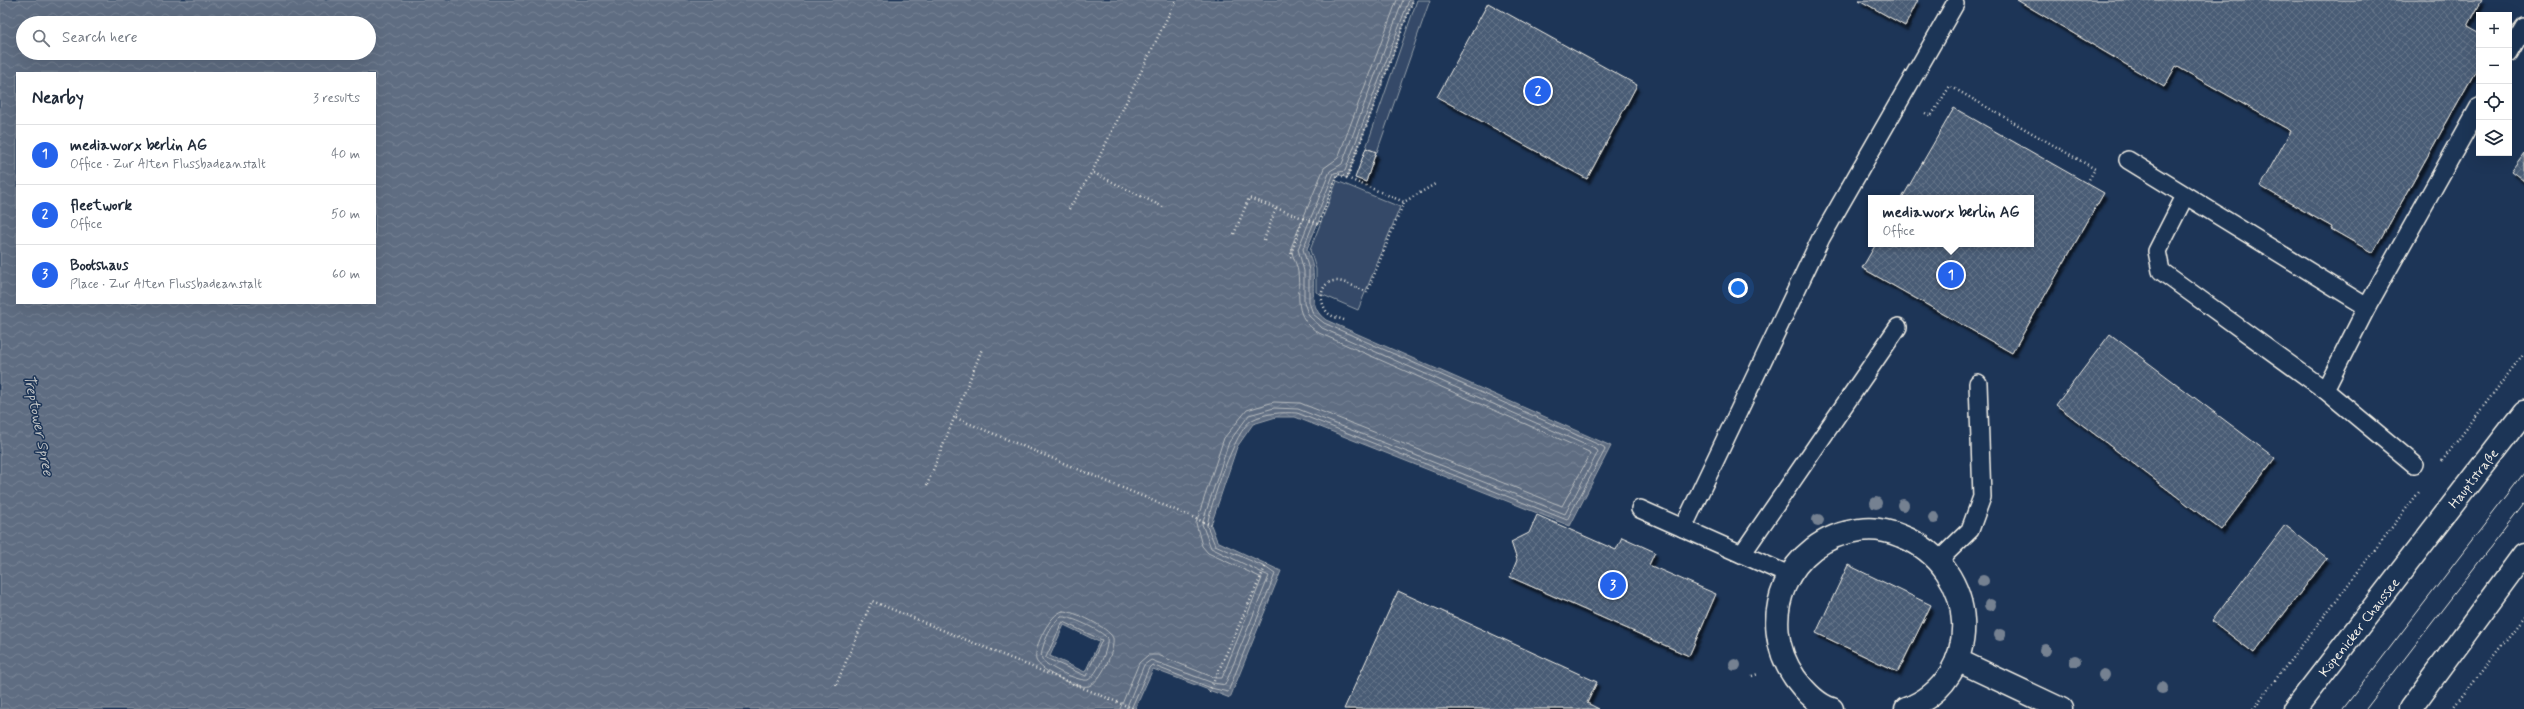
<!DOCTYPE html>
<meta charset="utf-8">
<style>
:root{--surface:#fff;--page:#f6f6f7;--text:#1f2937;--muted:#747a83;--line:#e0e1e3;--accent:#2563eb}
body{margin:0;font-family:Mynerve,sans-serif;background:var(--page);color:var(--text)}
.controls{position:absolute;right:12px;top:12px;display:grid;overflow:hidden;border-radius:0px;box-shadow:0 4px 16px #0002}
.controls button{width:36px;height:36px;display:grid;place-items:center;padding:0;border:0;border-bottom:1px solid var(--line);background:var(--surface);color:var(--text);font:20px sans-serif}
.you{position:absolute;left:1738px;top:288px;width:14px;height:14px;margin:-10px;border:3px solid #fff;border-radius:50%;background:#1a73e8;box-shadow:0 0 0 6px #1a73e833}
.badge{display:grid;place-items:center;width:26px;height:26px;border-radius:50%;background:var(--accent);color:#fff;font-size:13px;font-weight:700}
.pin{position:absolute;translate:-50% -50%;border:2px solid #fff;box-shadow:0 1px 4px #0006}
.popup{position:absolute;left:1868px;top:195px;width:166px;height:52px;box-sizing:border-box;display:grid;place-content:center;border-radius:0px;background:var(--surface);filter:drop-shadow(0 1px 3px #0005);font-size:13px;white-space:nowrap;color:var(--muted)}
.popup b{font-size:15px;color:var(--text)}
.popup::after{content:'';position:absolute;left:50%;top:100%;margin-left:-8px;border:8px solid transparent;border-top-color:var(--surface)}
.list{margin:0;padding:0;list-style:none}
h2{display:flex;justify-content:space-between;align-items:center;height:52px;margin:0;padding:0 16px;font-size:17px}
h2 small{font-size:13px;font-weight:400;color:var(--muted)}
.list li{display:grid;grid-template-columns:26px 1fr auto;gap:12px;align-items:center;box-sizing:border-box;height:60px;padding:0 16px;border-top:1px solid var(--line)}
.list b{display:block;font-size:15px;white-space:nowrap}
.list p{margin:0;font-size:13px;white-space:nowrap;color:var(--muted)}
.list em{font-size:13px;font-style:normal;color:var(--muted)}
.icon{flex:none;width:22px;height:22px;fill:none;stroke:currentColor;stroke-width:2;stroke-linecap:round;stroke-linejoin:round}
.map{position:relative;flex:none;width:2524px;height:709px;overflow:hidden}
.search{position:absolute;background:var(--surface);box-shadow:0 4px 16px #0002;left:16px;top:16px;width:360px;height:44px;display:flex;align-items:center;gap:10px;box-sizing:border-box;padding:0 14px;border-radius:22px;color:var(--muted);font-size:15px}
.panel{position:absolute;background:var(--surface);box-shadow:0 4px 16px #0002;left:16px;top:72px;width:360px;height:232px;border-radius:0px}
.map>svg:first-child{display:block}
.green{fill:#354a67;stroke:#949ea8}
.water{fill:url(#water-waves);stroke:#9aa2ab;fill-rule:evenodd}
.lines{fill:none;stroke-linecap:round;stroke-linejoin:round}
.shore{stroke:#b8bcbf;stroke-width:1}
.building{fill:url(#building-cross-hatch);stroke:#f4f1e8;filter:url(#shadow)}
.service-casing{stroke:#f4f1e8;stroke-width:20}
.minor-casing{stroke:#f4f1e8;stroke-width:25}
.secondary-casing{stroke:#f4f1e8;stroke-width:25}
.path{stroke:#f4f1e8;stroke-width:2.5;stroke-dasharray:1 3;stroke-linecap:butt}
.service{stroke:#1d3557;stroke-width:17}
.minor{stroke:#1d3557;stroke-width:22}
.secondary{stroke:#1d3557;stroke-width:22}
.tram{stroke:#f4f1e8;stroke-width:1}
.tree{fill:#748191}
.labels{text-anchor:middle;stroke-width:3;stroke-linejoin:round;paint-order:stroke}
.street-label{font-size:14px;fill:#f4f1e8;stroke:#1d3557}
.water-label{font-size:15px;font-style:italic;fill:#c0c3c4;stroke:#1d3557}
</style>
<div class="map">
<svg width="2524" height="709" viewBox="0 0 2524 709">
<defs>
<pattern id="water-waves" width="16" height="10" patternUnits="userSpaceOnUse"><rect width="16" height="10" fill="#5e6d82"/><path d="M0 5q4-4 8 0t8 0" fill="none" stroke="#768294"/></pattern>
<pattern id="building-cross-hatch" width="8" height="8" patternUnits="userSpaceOnUse"><rect width="8" height="8" fill="#485b74"/><path d="M0 0l8 8M0 8l8-8" fill="none" stroke="#637388"/></pattern>
<filter id="shadow"><feDropShadow dx="2.5" dy="4.5" stdDeviation="1" flood-color="#0009"/></filter>
</defs>
<rect width="100%" height="100%" fill="#1d3557"/>
<filter id="ink" filterUnits="userSpaceOnUse"><feTurbulence type="fractalNoise" baseFrequency=".025" numOctaves="2"/><feDisplacementMap in="SourceGraphic" scale="8" xChannelSelector="R" yChannelSelector="G"/><feConvolveMatrix kernelMatrix="1 2 1 2 8 2 1 2 1" color-interpolation-filters="sRGB"/></filter>
<g filter="url(#ink)">
<g class="green">
<polygon points="1417,0 1430,0 1377,152 1366,148"/>
<polygon points="1337,181 1400,207 1358,310 1316,292 1316,269 1310,250"/>
</g>
<path class="water" d="M0 0H1413L1347 178 1338 174 1307 249C1309 256 1313 264 1313 270 1315 289 1308 307 1326 320L1611 446 1570 526 1295 417H1276L1253 424 1237 447 1211 525 1217 541 1281 571 1230 698 1153 669 1135 709H0ZM23 23H369V53H23ZM17 73H375V303H17ZM1064 625 1099 642 1085 672 1050 656Z"/>
<g class="lines">
<g class="shore">
<path d="M1063 611C1074 611 1108 627 1113 638 1115 651 1101 681 1089 686 1077 689 1040 671 1036 660 1033 648 1050 613 1063 611Z"/>
<path d="M1061 617C1069 615 1102 631 1107 638 1109 648 1097 675 1088 680 1080 682 1046 667 1042 659 1039 649 1052 623 1061 617Z"/>
<polygon points="1063,622 1102,640 1086,676 1046,658"/>
<path d="M1120 709 1139 663 1148 655H1158L1215 678H1222L1262 578 1208 553 1202 546 1196 523 1224 438 1247 410 1274 402 1300 403 1562 506 1590 455 1589 452 1319 333C1292 316 1301 298 1298 272 1297 262 1290 255 1292 245L1324 168 1338 158 1397 0"/>
<polyline points="1126,709 1144,665 1151,660 1213,683 1225,685 1269,576 1211,548 1202,524 1229,442 1249,415 1274,408 1298,409 1565,514 1598,452 1597,450 1322,328 1309,316 1304,303 1304,271 1298,249 1330,171 1342,164 1403,0"/>
<path d="M1131 709 1149 668 1152 665 1211 688 1228 692 1275 574 1265 567 1215 545 1207 526C1210 506 1235 429 1252 420 1265 413 1282 412 1297 413L1567 520 1605 450 1604 447 1324 323 1313 314 1309 302V270L1303 249 1334 173 1345 171 1409 0"/>
</g>
</g>
<g class="building">
<polygon points="1859,0 1918,0 1905,26"/>
<polygon points="2017,0 2482,0 2468,26 2479,32 2479,65 2373,253 2331,229 2332,227 2260,186 2291,131 2176,66 2164,87"/>
<polygon points="1488,3 1637,85 1587,179 1437,97"/>
<polygon points="1954,108 2104,193 2012,353 1862,268 1876,244 2031,244 2031,198 1902,198"/>
<polygon points="1366,148 1376,152 1366,182 1355,178"/>
<polygon points="2524,153 2524,181 2511,171"/>
<polygon points="2110,334 2275,458 2221,530 2056,405"/>
<polygon points="1537,515 1616,550 1622,537 1655,552 1649,565 1716,594 1689,656 1510,577 1517,560 1511,542 1529,533"/>
<polygon points="2285,525 2327,558 2254,653 2212,621"/>
<polygon points="1848,565 1931,605 1898,672 1816,633"/>
<polygon points="1398,591 1597,682 1587,703 1599,709 1344,709"/>
</g>
<g class="lines">
<defs>
<g id="service">
<polyline points="2509,53 2524,27"/>
<polyline points="2128,160 2367,307"/>
<polyline points="2185,196 2157,251 2161,271 2325,390"/>
<polyline points="2414,464 2325,390 2367,307 2479,107"/>
<polyline points="1640,509 1789,575"/>
<polyline points="1683,528 1821,238 1955,4"/>
<polyline points="1742,554 1898,327"/>
<polyline points="1939,560 1970,530 1982,497 1978,383"/>
</g>
<g id="minor">
<polyline points="1957,660 2061,709"/>
<path d="M1832 709C1818 705 1804 690 1795 678 1754 620 1787 539 1860 530 1873 528 1889 531 1901 536 1980 566 1986 679 1906 709"/>
</g>
<g id="secondary">
<polyline points="2295,709 2524,412"/>
<polyline points="2410,709 2524,554"/>
</g>
</defs>
<use href="#service" class="service-casing"/>
<use href="#minor" class="minor-casing"/>
<use href="#secondary" class="secondary-casing"/>
<g class="path">
<polyline points="1925,113 1931,116 1950,86 2095,169 2087,183"/>
<polyline points="1347,178 1404,202"/>
<polyline points="1163,207 1092,172 1176,0"/>
<polyline points="1069,209 1092,172"/>
<polyline points="1234,234 1249,198 1319,224 1338,174 1347,178 1413,0"/>
<polyline points="1264,240 1276,208"/>
<polyline points="1290,257 1303,218"/>
<path d="M1344 320C1339 318 1333 317 1329 314 1319 305 1318 283 1334 281 1344 280 1358 289 1367 292L1404 202 1437 183"/>
<polyline points="956,418 1211,525"/>
<polyline points="2442,461 2524,353"/>
<polyline points="927,485 982,349"/>
<polyline points="1752,676 1758,674"/>
<polyline points="836,685 872,601 1134,709"/>
<polyline points="1209,692 1267,563"/>
<polyline points="2253,709 2419,492"/>
<polyline points="2452,709 2524,617"/>
</g>
<use href="#service" class="service"/>
<use href="#minor" class="minor"/>
<use href="#secondary" class="secondary"/>
<g class="tram">
<polyline points="2343,709 2524,473"/>
<polyline points="2366,709 2524,503"/>
</g>
</g>
<g class="tree">
<circle cx="1876" cy="503" r="6"/>
<circle cx="1903" cy="505" r="6"/>
<circle cx="1934" cy="518" r="6"/>
<circle cx="1818" cy="520" r="6"/>
<circle cx="1983" cy="581" r="6"/>
<circle cx="1990" cy="605" r="6"/>
<circle cx="2000" cy="635" r="6"/>
<circle cx="2045" cy="650" r="6"/>
<circle cx="2075" cy="661" r="6"/>
<circle cx="1735" cy="665" r="6"/>
<circle cx="2104" cy="675" r="6"/>
<circle cx="2162" cy="688" r="6"/>
</g>
</g>
<g class="labels">
<g class="street-label">
<text transform="translate(2473 478) rotate(-52)" y="5">Hauptstraße</text>
<text transform="translate(2359 627) rotate(-52)" y="5">Köpenicker Chaussee</text>
</g>
<g class="water-label">
<text transform="translate(39 425) rotate(79)" y="5">Treptower Spree</text>
</g>
</g>
</svg>
<div class="controls">
<button>+</button>
<button>−</button>
<button><svg class="icon" aria-label="locate" viewBox="0 0 24 24"><circle cx="12" cy="12" r="6"/><path d="M12 2v4M12 18v4M2 12h4M18 12h4"/></svg></button>
<button><svg class="icon" aria-label="layers" viewBox="0 0 24 24"><path d="M12 4l9 5-9 5-9-5zM3 14l9 5 9-5"/></svg></button>
</div>
<div class="you"></div>
<div class="pin badge" style="left:1951px;top:275px">1</div>
<div class="popup"><b>mediaworx berlin AG</b>Office</div>
<div class="pin badge" style="left:1538px;top:91px">2</div>
<div class="pin badge" style="left:1613px;top:585px">3</div>
<div class="search"><svg class="icon" aria-label="search" viewBox="0 0 24 24"><circle cx="10" cy="10" r="6"/><path d="M15 15l6 6"/></svg>Search here</div>
<section class="panel">
<h2>Nearby<small>3 results</small></h2>
<ul class="list">
<li><span class="badge">1</span><div><b>mediaworx berlin AG</b><p>Office · Zur Alten Flussbadeanstalt</p></div><em>40 m</em></li>
<li><span class="badge">2</span><div><b>fleetwork</b><p>Office</p></div><em>50 m</em></li>
<li><span class="badge">3</span><div><b>Bootshaus</b><p>Place · Zur Alten Flussbadeanstalt</p></div><em>60 m</em></li>
</ul>
</section>
</div>
